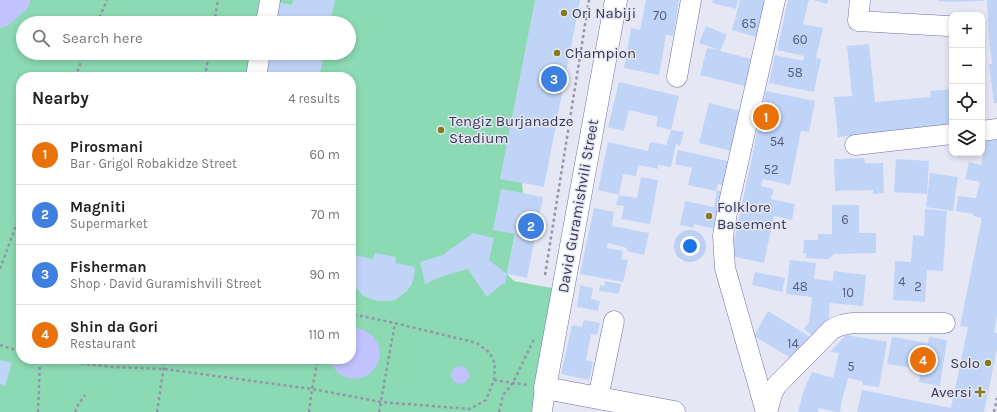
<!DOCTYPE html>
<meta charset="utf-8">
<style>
:root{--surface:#fff;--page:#f6f6f6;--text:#222;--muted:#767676;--line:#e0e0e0;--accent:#857a20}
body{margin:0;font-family:Karla,sans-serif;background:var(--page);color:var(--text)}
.controls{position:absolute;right:12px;top:12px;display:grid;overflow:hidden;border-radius:8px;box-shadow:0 2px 6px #0003}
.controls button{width:36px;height:36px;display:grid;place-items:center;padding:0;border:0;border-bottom:1px solid var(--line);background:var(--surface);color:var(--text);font:20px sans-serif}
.you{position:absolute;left:690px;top:246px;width:14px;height:14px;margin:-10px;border:3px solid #fff;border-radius:50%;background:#1a73e8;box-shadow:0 0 0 6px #1a73e833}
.badge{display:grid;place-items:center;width:26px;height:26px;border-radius:50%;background:var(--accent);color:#fff;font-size:13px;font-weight:700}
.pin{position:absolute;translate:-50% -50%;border:2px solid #fff;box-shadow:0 1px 4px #0006}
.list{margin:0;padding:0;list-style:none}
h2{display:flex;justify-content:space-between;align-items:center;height:52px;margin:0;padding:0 16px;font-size:17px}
h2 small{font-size:13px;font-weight:400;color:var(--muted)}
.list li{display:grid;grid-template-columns:26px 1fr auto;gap:12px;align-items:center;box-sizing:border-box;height:60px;padding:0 16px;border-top:1px solid var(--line)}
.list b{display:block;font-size:15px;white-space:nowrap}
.list p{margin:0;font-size:13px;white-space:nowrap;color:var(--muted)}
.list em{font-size:13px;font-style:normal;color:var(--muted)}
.icon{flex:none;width:22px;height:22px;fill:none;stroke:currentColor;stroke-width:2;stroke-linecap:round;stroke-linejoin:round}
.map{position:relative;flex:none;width:997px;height:412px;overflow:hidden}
.search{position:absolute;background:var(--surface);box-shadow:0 2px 6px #0003;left:16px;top:16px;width:340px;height:44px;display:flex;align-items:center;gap:10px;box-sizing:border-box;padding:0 14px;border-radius:22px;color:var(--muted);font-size:15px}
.panel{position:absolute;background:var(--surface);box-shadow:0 2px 6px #0003;left:16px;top:72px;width:340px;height:292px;border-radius:16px}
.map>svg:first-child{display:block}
.green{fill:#8bdab3;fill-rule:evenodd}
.water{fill:#c0c3fe}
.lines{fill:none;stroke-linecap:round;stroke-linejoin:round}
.river{stroke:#c0c3fe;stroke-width:28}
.building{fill:#c0d4f8}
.minor-casing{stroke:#7071ad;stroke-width:21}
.major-casing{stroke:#7071ad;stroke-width:23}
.path{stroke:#9495a9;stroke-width:2.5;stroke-dasharray:3 3;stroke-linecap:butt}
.minor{stroke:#fff;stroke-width:20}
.major{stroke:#fff;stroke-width:22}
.poi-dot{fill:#857a20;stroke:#e6e7f5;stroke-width:1.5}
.labels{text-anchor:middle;stroke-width:3;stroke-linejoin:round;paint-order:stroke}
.number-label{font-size:13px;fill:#585e7c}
.poi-label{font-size:15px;fill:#363752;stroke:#e6e7f5;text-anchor:start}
.street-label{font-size:15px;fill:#363752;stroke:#e6e7f5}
</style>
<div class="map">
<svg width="997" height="412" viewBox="0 0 997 412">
<rect width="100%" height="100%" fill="#e6e7f5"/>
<path class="green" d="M0 0H557L522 183 523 193 507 274 514 281 557 289 535 412H0ZM23 23H349V53H23ZM21 77H351V359H21Z"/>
<g class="water">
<path d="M358 328C400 342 374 391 343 376 336 372 332 366 330 359H351V329Z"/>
<circle cx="460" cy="375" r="9"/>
</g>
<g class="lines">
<polyline class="river" points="0,14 16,0"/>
</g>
<g class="building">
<polygon points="293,0 335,0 330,23 273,23 277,2 292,5"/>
<polygon points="535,0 580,0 544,187 500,179"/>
<polygon points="646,0 679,0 673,36 666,35 659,75 624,68 631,28 640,30"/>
<polygon points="713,0 738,0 736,9 712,3"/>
<polygon points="740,0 770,0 760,38 732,30"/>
<polygon points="788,0 809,0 803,24 823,28 816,58 821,59 814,92 769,83 775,55 803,61 804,56 777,50"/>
<polygon points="813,0 828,0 827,4"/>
<polygon points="938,0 983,0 984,1 952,2 938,1"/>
<polygon points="987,0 997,0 997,103 994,103 989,64 992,64 989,38"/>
<polygon points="706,26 727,35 720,51 752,59 745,86 700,75 707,48 719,50 699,43"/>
<polygon points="869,44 875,102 931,97 930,91 952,89 952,125 838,137 834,97 852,96 847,46"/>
<polygon points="267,53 324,53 319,77 278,77 278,75 263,72"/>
<polygon points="619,82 679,96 671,130 684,132 680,146 676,144 671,167 658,165 658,169 638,165 636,176 623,174 619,195 598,190 608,142 648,151 650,142 666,145 671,130 656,126 658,117 629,110 624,131 608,127"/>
<polygon points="766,91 815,101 809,132 801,131 790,185 763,179 761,186 774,189 771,199 795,204 792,220 774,216 764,263 731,256"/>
<polygon points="709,103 745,112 735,152 699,143"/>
<polygon points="987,134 997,136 997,316 994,333 997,333 997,349 984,412 857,412 862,390 951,408 968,327 960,326 982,218 973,216 973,214 956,211 958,196 976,198 980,182 965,179 969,162 981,165"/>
<polygon points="678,150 732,162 727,186 718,184 716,191 688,185 692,168 675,164"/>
<polygon points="864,158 865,163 883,163 884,193 873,194 873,190 835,191 834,159"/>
<polygon points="896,159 929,161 927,194 894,192"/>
<polygon points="930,173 958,177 953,211 926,207"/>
<polygon points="641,177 658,180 650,224 621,219 624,206 616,205 619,195 637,198"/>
<polygon points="501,189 543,197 527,278 507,274 505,284 501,285 487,297 468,269 443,276 425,284 420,262 443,255 473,233 494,238 489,260 507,274 515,234 493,230"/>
<polygon points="717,190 723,192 715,229 694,224 693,228 680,225 685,201 714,207"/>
<polygon points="832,205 859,205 859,233 876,233 876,253 834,254 828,259 806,258 806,253 803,253 804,240 818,240 818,234 832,234"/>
<polygon points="594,208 614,212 612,226 649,233 644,255 626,251 627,248 608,243 607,248 623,251 621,259 628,260 623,282 580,274"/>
<polygon points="925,209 947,211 943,271 927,270 925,302 893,300 895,261 911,262 913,235 924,236"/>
<polygon points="375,253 396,257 395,263 415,267 414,277 412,284 407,291 401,296 395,300 387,301 377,301 368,298 362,295 357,289 353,283 351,276 351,263 354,255 373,259"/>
<polygon points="790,260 816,263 814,279 833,281 834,271 866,275 863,306 830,303 828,324 815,338 804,329 809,322 812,297 786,294"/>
<polygon points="755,272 785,278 782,292 752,285"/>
<polygon points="605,281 621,284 619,294 599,291 600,285 604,286"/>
<polygon points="580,285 593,288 591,299 600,301 598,311 577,307"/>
<polygon points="768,311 810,337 796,361 754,336"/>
<polygon points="584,320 600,323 597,335 591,334 586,360 593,362 589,380 561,374 572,325 582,327"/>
<polygon points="846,335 887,342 879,387 863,385 862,381 848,378 842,400 840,412 836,412 819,408 818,412 798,412 804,390 812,372 833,378 839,353 830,352"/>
<polygon points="892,337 928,343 929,337 947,340 940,386 919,382 921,369 887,364"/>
<polygon points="0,360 12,363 5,386 0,384"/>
</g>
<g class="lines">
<defs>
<g id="minor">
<polyline points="860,0 858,21 948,26"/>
<polyline points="266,23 270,0"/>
<polyline points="256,77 260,53"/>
<polyline points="677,77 691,0"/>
<polyline points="982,131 997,129"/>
<polyline points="855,145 952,134"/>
<polyline points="598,398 614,321"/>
<polyline points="542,412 545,388"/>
<polyline points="766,412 725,268 723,236 728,207 775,0"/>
<path d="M767 412 772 394 776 386 831 330C838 325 845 324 853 323H945"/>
</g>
<polyline id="major" points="616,0 545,388 674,412"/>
</defs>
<use href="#minor" class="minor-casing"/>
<use href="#major" class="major-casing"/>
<g class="path">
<polyline points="97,23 107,0"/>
<polyline points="214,23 218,0"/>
<polyline points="75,77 85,53"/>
<polyline points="205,77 209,53"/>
<polyline points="0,269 21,212"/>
<polyline points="545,275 589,0"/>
<polyline points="0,345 21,352"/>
<polyline points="39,359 114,367 164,369 312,389 381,402 470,409 486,400 494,380 495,364 490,353 477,343 395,323 351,314"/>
<polyline points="494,380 527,385"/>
<polyline points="38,412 40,359"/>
<polyline points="75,412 78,405 85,395"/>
<polyline points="157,412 165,359"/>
<polyline points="309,412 312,389 318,359"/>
<polyline points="379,412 395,323"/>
<polyline points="499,412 503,395 513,383 534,339"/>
<polyline points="994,412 997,398"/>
</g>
<use href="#minor" class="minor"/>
<use href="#major" class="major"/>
</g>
<g class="poi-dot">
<circle cx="564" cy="13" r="4"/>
<circle cx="557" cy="53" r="4"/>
<circle cx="441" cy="130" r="4"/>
<circle cx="709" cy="216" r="4"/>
<circle cx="988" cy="363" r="4"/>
<path d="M978 386h4v4h4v4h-4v4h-4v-4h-4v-4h4z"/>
</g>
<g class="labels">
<g class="number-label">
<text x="660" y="20">70</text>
<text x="749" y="28">65</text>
<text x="800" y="44">60</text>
<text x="795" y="77">58</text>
<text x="777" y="146">54</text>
<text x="771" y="174">52</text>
<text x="845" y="224">6</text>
<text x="902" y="286">4</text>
<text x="800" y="291">48</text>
<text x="918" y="291">2</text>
<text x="848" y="297">10</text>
<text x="793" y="348">14</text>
<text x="851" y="371">5</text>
</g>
<g class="poi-label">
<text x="572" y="18">Ori Nabiji</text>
<text x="565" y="58">Champion</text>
<text x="449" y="126">Tengiz Burjanadze<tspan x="449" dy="17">Stadium</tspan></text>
<text x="717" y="212">Folklore<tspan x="717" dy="17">Basement</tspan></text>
<text x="980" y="368" text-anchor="end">Solo</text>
<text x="972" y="397" text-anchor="end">Aversi</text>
</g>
<g class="street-label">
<text transform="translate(578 206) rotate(-80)" y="5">David Guramishvili Street</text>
</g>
</g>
</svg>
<div class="controls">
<button>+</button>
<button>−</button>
<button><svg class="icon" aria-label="locate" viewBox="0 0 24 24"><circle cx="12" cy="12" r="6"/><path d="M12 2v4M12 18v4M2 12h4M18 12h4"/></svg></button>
<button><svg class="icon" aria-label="layers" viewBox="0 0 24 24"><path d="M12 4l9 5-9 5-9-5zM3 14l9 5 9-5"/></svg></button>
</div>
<div class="you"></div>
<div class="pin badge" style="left:766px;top:117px;background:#e8710a">1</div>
<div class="pin badge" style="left:531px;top:226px;background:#3f7fe0">2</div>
<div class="pin badge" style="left:554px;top:79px;background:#3f7fe0">3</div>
<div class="pin badge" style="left:923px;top:360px;background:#e8710a">4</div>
<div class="search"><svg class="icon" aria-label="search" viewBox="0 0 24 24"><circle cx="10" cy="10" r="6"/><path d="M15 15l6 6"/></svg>Search here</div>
<section class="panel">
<h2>Nearby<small>4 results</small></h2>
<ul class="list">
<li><span class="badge" style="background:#e8710a">1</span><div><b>Pirosmani</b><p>Bar · Grigol Robakidze Street</p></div><em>60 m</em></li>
<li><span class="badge" style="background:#3f7fe0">2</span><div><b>Magniti</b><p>Supermarket</p></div><em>70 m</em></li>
<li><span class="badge" style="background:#3f7fe0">3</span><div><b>Fisherman</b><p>Shop · David Guramishvili Street</p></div><em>90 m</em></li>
<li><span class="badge" style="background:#e8710a">4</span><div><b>Shin da Gori</b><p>Restaurant</p></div><em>110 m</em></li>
</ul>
</section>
</div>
